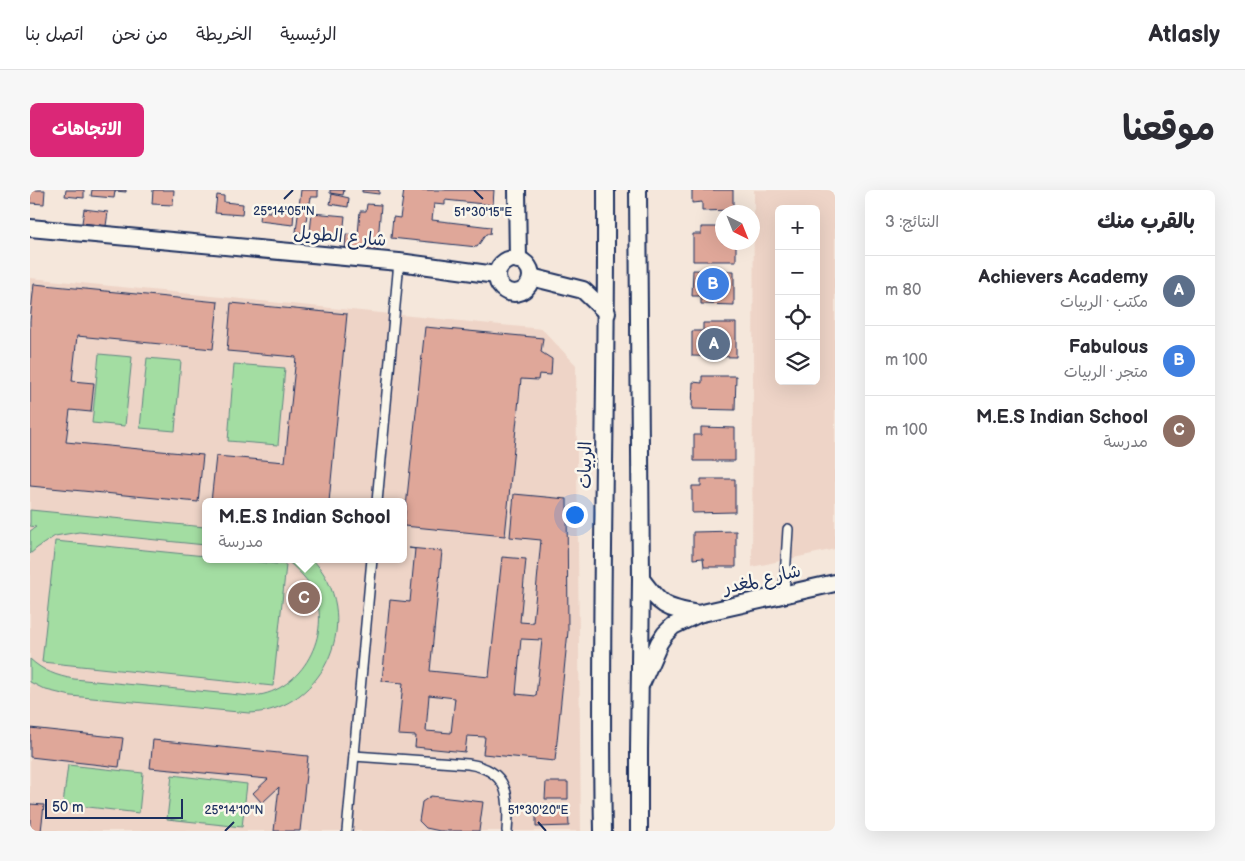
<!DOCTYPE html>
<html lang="ar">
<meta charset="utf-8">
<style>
:root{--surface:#fff;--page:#f7f7f7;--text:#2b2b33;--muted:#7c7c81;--line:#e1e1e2;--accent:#db2777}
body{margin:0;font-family:"Balsamiq Sans","Playpen Sans Arabic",sans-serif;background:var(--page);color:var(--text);direction:rtl}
.controls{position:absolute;right:15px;top:15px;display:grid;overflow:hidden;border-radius:8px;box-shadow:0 5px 20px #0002}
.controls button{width:45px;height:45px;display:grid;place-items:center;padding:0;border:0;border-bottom:1px solid var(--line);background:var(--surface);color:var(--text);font:25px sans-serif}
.compass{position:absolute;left:685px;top:15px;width:45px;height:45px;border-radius:50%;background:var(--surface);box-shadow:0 5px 20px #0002;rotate:137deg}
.scale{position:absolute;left:15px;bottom:12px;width:138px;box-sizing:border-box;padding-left:5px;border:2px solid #1b2f5e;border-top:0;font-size:14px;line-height:18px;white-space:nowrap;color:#1b2f5e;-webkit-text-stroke:4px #fbf7ec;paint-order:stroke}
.you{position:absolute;left:544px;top:324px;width:18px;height:18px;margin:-12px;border:4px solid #fff;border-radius:50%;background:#1a73e8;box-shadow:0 0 0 8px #1a73e833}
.badge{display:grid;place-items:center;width:32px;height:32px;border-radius:50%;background:var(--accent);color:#fff;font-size:16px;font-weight:700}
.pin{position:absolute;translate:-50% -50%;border:2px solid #fff;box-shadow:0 1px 5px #0006}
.popup{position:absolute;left:172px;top:308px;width:205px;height:65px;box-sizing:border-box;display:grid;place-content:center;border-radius:8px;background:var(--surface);filter:drop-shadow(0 1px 4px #0005);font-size:16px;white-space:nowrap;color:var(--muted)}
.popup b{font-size:19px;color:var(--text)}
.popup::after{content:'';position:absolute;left:50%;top:100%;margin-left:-10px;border:10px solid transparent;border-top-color:var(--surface)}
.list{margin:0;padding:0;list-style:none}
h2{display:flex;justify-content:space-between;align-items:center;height:65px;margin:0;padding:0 20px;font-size:21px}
h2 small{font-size:16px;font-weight:400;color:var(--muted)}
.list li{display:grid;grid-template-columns:32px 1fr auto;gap:15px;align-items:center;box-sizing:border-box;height:70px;padding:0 20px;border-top:1px solid var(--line)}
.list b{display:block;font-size:19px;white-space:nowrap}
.list p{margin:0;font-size:16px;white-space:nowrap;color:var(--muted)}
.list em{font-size:16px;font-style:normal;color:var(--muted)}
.icon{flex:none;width:28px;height:28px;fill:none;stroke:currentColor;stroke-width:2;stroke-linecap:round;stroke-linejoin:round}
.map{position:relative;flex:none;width:805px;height:641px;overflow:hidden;direction:ltr;border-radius:8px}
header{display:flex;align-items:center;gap:30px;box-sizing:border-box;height:70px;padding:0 25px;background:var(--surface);border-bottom:1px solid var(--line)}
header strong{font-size:24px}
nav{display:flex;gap:28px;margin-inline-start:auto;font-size:18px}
.intro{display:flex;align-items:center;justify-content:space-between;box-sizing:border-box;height:120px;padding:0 30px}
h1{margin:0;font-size:35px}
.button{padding:12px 22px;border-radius:8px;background:var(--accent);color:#fff;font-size:18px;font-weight:700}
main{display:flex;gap:30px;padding:0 30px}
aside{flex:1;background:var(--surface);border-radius:8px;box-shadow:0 5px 20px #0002}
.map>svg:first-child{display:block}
.built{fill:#eed4c7;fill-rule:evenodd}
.green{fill:#a3dda2;stroke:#5f8680}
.building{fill:#dfa799;stroke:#1b2f5e;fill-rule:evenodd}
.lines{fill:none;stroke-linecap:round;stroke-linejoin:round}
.service-casing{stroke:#1b2f5e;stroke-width:12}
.minor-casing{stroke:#1b2f5e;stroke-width:20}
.service{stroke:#fbf7ec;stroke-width:9}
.minor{stroke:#fbf7ec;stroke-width:16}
.ticks{fill:none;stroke:#1b2f5e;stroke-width:2}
.labels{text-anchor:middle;stroke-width:5;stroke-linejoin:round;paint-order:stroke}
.street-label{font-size:18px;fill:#1b2f5e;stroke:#fbf7ec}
.ticks-label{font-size:12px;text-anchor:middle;fill:#1b2f5e;stroke:#fbf7ec;stroke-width:5;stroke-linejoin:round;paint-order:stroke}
</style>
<header>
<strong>Atlasly</strong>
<nav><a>الرئيسية</a><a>الخريطة</a><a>من نحن</a><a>اتصل بنا</a></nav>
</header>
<div class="intro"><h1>موقعنا</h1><a class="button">الاتجاهات</a></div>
<main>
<aside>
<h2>بالقرب منك<small>النتائج: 3</small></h2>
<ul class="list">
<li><span class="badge" style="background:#5c6f8a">A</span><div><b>Achievers Academy</b><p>مكتب · الربيات</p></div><em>80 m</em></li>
<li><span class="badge" style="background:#3f7fe0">B</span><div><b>Fabulous</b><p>متجر · الربيات</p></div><em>100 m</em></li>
<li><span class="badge" style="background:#8d6e63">C</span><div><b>M.E.S Indian School</b><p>مدرسة</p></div><em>100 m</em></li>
</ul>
</aside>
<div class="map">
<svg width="805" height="641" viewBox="0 0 805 641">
<rect width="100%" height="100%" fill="#f5e7db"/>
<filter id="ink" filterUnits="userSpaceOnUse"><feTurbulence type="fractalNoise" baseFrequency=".02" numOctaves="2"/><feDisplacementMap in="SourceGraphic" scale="10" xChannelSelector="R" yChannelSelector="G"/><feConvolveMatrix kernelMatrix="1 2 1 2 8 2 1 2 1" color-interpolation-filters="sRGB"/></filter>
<g filter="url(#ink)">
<g class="built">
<path d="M724 0H805V359L722 377ZM749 19H786V191H749Z"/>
<path d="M0 88 512 139 546 175 551 641H0ZM175 312H373V369H175Z"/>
</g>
<g class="green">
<polygon points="69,164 102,167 95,236 62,233"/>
<polygon points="117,168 151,171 145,241 110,238"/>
<polygon points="204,174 255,178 248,255 198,251"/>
<polygon points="0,320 175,337 175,355 49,342 25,346 7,358 0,364 0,341 6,337 0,336"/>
<polygon points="25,351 175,366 175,369 203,369 256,375 243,496 12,472"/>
<path d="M255 369H282C336 424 296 521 219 523L41 506 16 500 0 492V469C13 481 27 486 44 489L220 506C268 505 302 449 285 404 279 390 267 379 255 369Z"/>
<polygon points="38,575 113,583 109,623 33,614"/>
<polygon points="142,585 217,594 212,637 137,629"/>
</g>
<g class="building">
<polygon points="0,0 15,0 14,14 0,13"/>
<polygon points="36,0 54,0 54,8 35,6"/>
<polygon points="62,0 96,0 96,2 85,1 84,8 61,6"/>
<polygon points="123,0 144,0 143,15 122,14"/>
<polygon points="271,0 288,0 288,7 281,7 280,13 278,13 275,43 266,42"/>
<polygon points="300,0 314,0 313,5 300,3"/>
<polygon points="332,0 349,0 349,4 332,2"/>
<polygon points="374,0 464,0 463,15 415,10 415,15 404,14 402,30 461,37 460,44 456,44 447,57 361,48 363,27 370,28"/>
<polygon points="662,0 703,0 703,20 672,21 672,12 662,13"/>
<polygon points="302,4 319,8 318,17 300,14"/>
<polygon points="187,5 194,6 194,12 213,14 212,25 185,23"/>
<polygon points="337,14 351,15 347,63 315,61 316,44 328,45 330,21 336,21"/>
<polygon points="241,17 264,20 263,35 229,31 230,21 240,22"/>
<polygon points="54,19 78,22 76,36 52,33"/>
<polygon points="282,23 315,26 313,45 280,42"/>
<polygon points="671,37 692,37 692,52 706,52 706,71 663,71 663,44 671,44"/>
<polygon points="663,80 704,81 704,115 671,114 671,106 662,106"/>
<polygon points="4,94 188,112 183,159 47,146 42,191 64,193 61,222 40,220 36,252 173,265 168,312 0,296 0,131"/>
<polygon points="201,113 317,124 299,312 181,312 186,266 255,272 266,167 197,161"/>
<polygon points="673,133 706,133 706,167 662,166 662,141 673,141"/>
<polygon points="395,137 513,148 511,162 522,169 521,185 509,184 508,190 491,189 475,346 374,336"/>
<polygon points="672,186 706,186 705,220 662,219 663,192 672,193"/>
<polygon points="671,237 705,238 705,271 664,271 664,245 671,245"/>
<polygon points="671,289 705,289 705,322 662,323 662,296 671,296"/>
<path d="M484 304 537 309 538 441 525 571 453 564 455 547 437 546 435 562 385 557 386 546 368 545 373 493 352 491 360 410 380 412 385 359 379 358 412 361 400 481 459 487 472 367 496 369 490 432 503 433 511 350 480 347ZM491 449 512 450 506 506 486 504ZM399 505 425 508 421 543 396 541Z"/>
<polygon points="706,341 706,377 674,377 673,368 663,369 663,342"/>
<polygon points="0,538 93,548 89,577 0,567"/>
<polygon points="123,550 278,566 270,641 244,641 249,597 232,613 223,603 238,589 120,578"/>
<polygon points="516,592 538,592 538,609 515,609"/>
<polygon points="401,606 453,612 449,641 410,641 396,638 389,631 392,612"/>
<polygon points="0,614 14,615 11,641 0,641"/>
<polygon points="538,618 539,636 506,637 506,619"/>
</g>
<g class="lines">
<defs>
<g id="service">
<polyline points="347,312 369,72"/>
<polyline points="754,404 758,339"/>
<path d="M324 566 438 574C479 580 480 607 477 641"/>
<polyline points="317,641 342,369"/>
</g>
<g id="minor">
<polyline points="487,0 488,70"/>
<polyline points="608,0 611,389 609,560 609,641"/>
<polyline points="0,38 369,72 466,85"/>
<circle cx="484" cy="86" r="17"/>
<polyline points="501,87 553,100 577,123"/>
<path d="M611 389C631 416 634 418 668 424"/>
<polyline points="612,492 629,453 635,444 643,436 668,424 805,393"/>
<path d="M573 641C569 427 577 214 576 0"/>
</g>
</defs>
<use href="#service" class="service-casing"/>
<use href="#minor" class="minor-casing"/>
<use href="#service" class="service"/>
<use href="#minor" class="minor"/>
</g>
</g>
<path class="ticks" d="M444 0 453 9M254 9 263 0M508 632 516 641M195 641 204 632"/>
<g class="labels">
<g class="street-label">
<text transform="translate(310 46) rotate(5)" y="6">شارع الطويل</text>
<text transform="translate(555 275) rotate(-89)" y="6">الربيات</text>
<text transform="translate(732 389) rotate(-13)" y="6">شارع لمغدر</text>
</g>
</g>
<g class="ticks-label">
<text x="254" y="25">25°14'05"N</text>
<text x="453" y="26">51°30'15"E</text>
<text x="508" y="624">51°30'20"E</text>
<text x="204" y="624">25°14'10"N</text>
</g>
</svg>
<div class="controls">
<button>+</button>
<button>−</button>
<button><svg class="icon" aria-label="locate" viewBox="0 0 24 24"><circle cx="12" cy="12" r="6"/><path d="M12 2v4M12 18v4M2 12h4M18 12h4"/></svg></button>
<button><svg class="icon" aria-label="layers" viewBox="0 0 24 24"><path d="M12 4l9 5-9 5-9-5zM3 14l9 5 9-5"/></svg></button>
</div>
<svg class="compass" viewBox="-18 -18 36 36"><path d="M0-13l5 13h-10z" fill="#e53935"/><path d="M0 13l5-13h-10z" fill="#7c7c81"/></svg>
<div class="scale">50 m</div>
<div class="you"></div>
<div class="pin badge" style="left:684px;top:154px;background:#5c6f8a">A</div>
<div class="pin badge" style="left:683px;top:94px;background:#3f7fe0">B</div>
<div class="pin badge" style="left:274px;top:408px;background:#8d6e63">C</div>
<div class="popup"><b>M.E.S Indian School</b>مدرسة</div>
</div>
</main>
